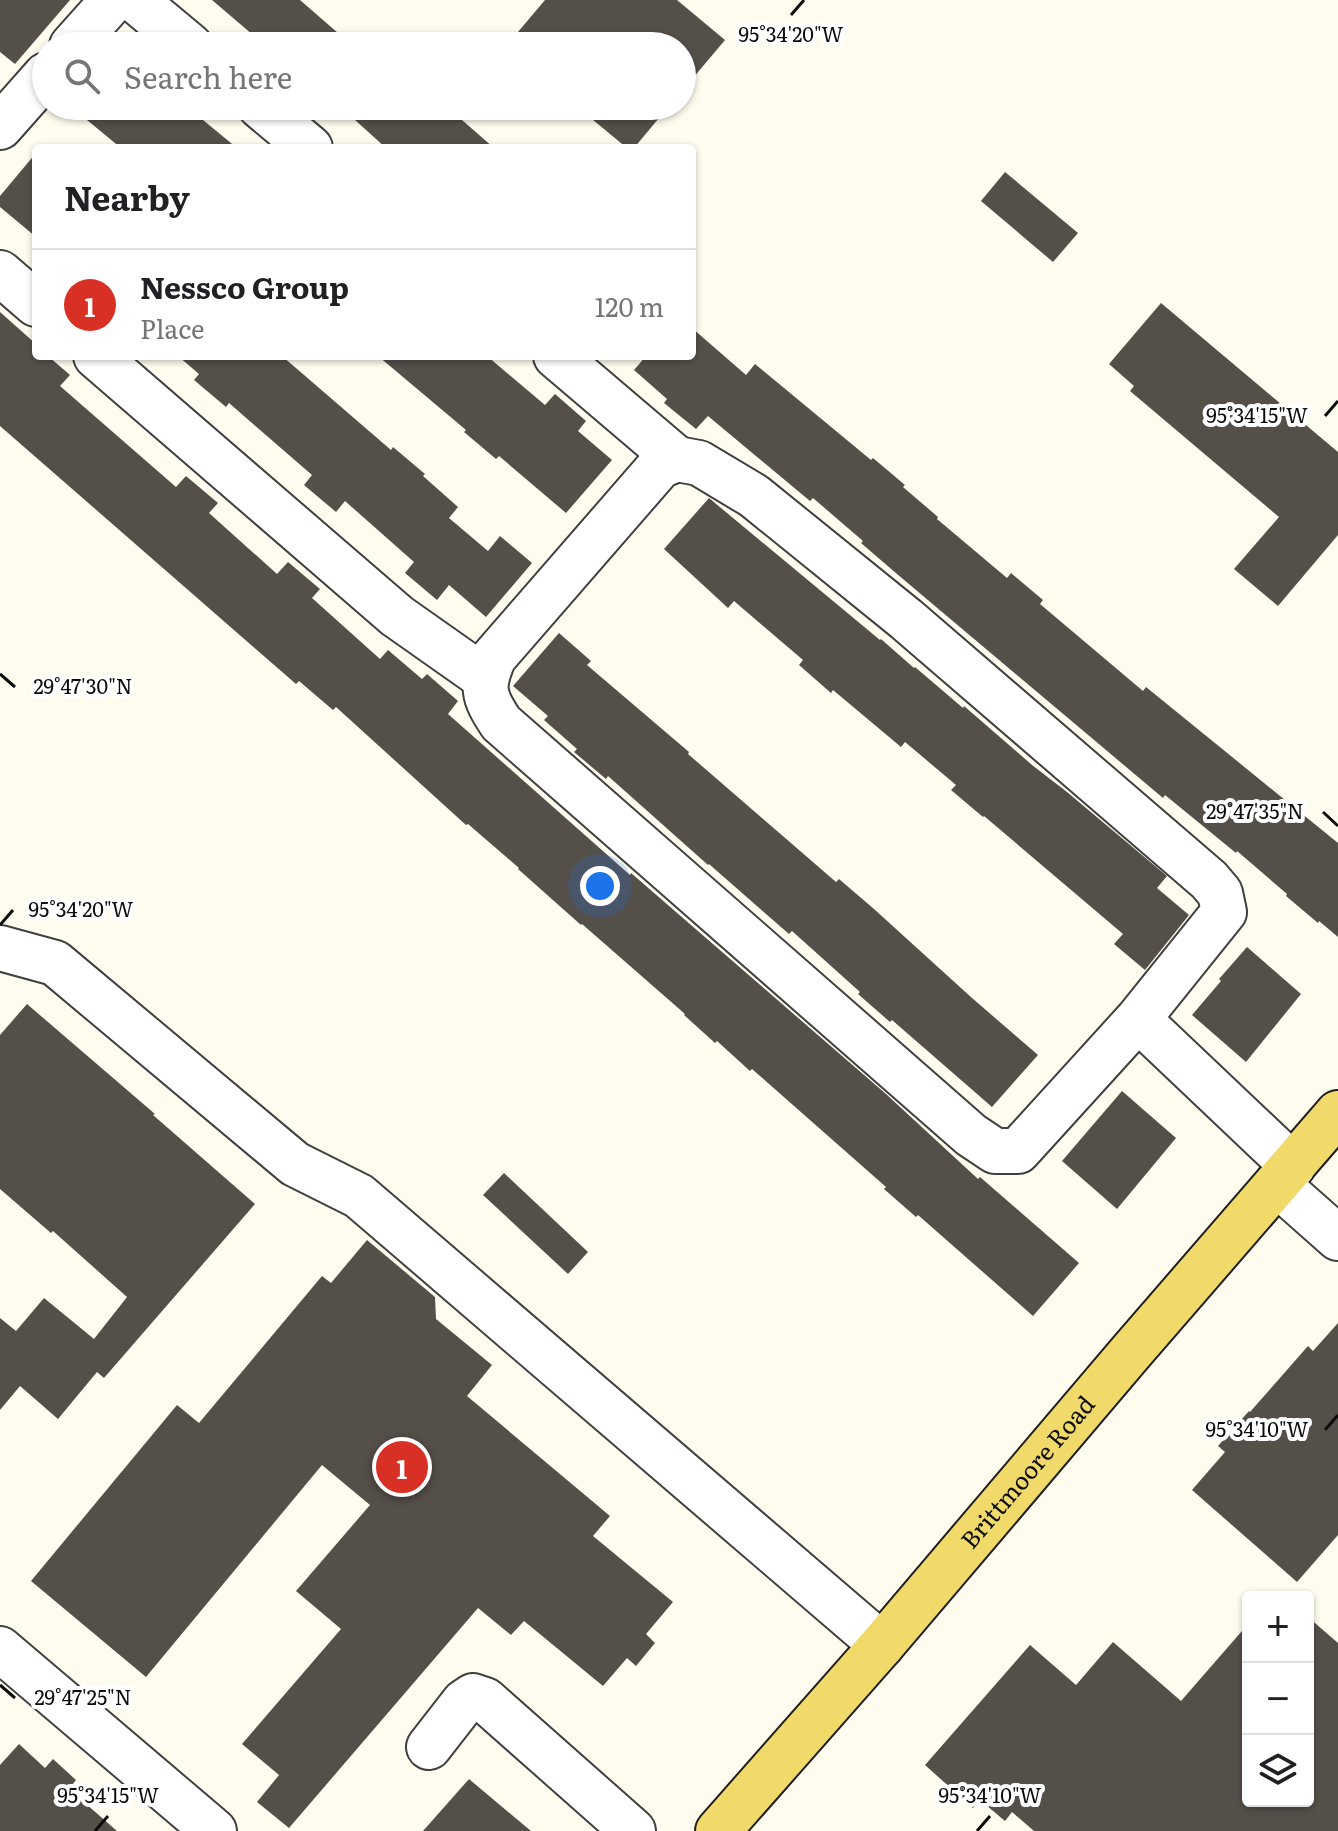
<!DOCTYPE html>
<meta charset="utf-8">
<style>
:root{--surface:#fff;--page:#f6f6f6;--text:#202124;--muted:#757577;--line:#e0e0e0;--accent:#d93025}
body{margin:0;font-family:Literata,serif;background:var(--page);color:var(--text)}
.controls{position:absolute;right:24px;bottom:24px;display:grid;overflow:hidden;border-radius:8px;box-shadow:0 2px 6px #0004}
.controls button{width:72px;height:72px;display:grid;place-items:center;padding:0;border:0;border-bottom:2px solid var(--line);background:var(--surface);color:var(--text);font:40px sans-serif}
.you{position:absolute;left:600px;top:886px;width:28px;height:28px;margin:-20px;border:6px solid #fff;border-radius:50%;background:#1a73e8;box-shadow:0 0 0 12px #1a73e833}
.badge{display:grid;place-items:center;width:52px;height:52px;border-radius:50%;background:var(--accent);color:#fff;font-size:26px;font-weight:700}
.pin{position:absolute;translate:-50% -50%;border:4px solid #fff;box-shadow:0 2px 8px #0006}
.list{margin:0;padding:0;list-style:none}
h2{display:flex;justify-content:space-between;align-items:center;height:104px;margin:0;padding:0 32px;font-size:34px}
h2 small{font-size:26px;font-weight:400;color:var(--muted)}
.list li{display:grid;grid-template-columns:52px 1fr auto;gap:24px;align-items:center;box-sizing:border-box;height:112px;padding:0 32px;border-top:2px solid var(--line)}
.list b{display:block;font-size:30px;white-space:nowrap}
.list p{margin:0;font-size:26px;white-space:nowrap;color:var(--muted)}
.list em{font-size:26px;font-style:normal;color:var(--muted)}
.icon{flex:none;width:44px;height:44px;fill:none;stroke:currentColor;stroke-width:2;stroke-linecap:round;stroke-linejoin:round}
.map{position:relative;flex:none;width:1338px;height:1831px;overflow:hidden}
.search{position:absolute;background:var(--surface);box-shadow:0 2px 6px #0004;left:32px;top:32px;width:664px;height:88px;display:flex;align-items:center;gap:20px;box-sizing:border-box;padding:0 28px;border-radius:44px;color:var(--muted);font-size:30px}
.panel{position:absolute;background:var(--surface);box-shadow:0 2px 6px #0004;left:32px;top:144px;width:664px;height:216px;border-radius:8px}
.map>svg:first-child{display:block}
.building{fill:#554f4a}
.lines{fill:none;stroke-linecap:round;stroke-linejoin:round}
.minor-casing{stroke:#404040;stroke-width:48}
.major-casing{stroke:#1e1e1e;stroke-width:48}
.minor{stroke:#fff;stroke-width:44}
.major{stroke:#f2da6a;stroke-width:44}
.ticks{fill:none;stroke:#0d0d0d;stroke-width:3}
.labels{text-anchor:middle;stroke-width:8;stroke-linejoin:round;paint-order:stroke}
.street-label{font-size:24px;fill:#0d0d0d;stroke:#fff}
.ticks-label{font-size:20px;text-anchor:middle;fill:#0d0d0d;stroke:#fff;stroke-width:8;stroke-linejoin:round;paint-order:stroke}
</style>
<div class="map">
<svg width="1338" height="1831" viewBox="0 0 1338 1831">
<rect width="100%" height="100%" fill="#fefcee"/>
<g class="building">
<polygon points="0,0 70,0 15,64 0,52"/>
<polygon points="212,0 300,0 353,46 243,46 253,35"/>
<polygon points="545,0 677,0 725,40 682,91 682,46 506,46"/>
<polygon points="70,106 186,106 237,148 121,148"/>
<polygon points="367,106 446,106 494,148 386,148 355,120"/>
<polygon points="576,106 669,106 634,148 627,148"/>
<polygon points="36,153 36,237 0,207 0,196"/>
<polygon points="1005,172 1078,233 1053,262 981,201"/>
<polygon points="1161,303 1338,452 1338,535 1278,606 1234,569 1279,517 1130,391 1134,386 1109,364"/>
<polygon points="0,312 36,344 36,356 48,356 70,375 60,386 176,487 186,476 218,503 209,513 277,574 288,562 320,589 312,598 380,659 388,650 422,679 427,674 458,701 448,714 630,875 631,873 886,1094 978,1179 980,1177 1079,1263 1033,1316 918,1215 916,1217 884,1189 886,1187 752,1069 750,1071 717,1041 715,1043 684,1015 685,1014 582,924 581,925 518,869 519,868 468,824 466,825 336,707 333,710 299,681 296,684 0,426"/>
<polygon points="692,328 746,375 755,364 871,460 873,458 905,485 903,487 938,517 937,519 1007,578 1011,573 1043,600 1040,604 1143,691 1146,687 1338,843 1338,937 1319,921 1318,923 1286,896 1287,894 1237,851 1236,853 1165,795 1163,798 897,574 861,543 863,541 813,498 810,501 708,416 696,429 664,403 667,399 634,370 646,356 692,356"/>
<polygon points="178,356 282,356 391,450 393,447 425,474 423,476 458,507 449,518 488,551 500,536 532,563 486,617 449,585 437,600 405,573 414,562 345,501 336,512 304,485 312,475 229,403 226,407 194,380 199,374"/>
<polygon points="378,356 487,356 545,405 555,394 586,421 578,431 612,460 566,513 499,456 496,459 464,432 466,430"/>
<polygon points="709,498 880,640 881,639 914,668 915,667 963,708 964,706 1032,765 1067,792 1167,876 1157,888 1189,915 1145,970 1114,944 1123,934 984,816 983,817 951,790 956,785 905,742 901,747 833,690 831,693 799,665 803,660 734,601 728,608 664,549"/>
<polygon points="559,633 591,661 587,665 689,752 688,754 836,882 839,879 874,909 972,998 1038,1055 992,1107 892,1020 890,1022 858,994 860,992 792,931 789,934 709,864 708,865 608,776 606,779 574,752 577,749 544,720 548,716 513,686"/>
<polygon points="1247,947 1301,994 1246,1062 1192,1015 1221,981 1219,979"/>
<polygon points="27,1004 155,1114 153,1115 255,1204 104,1378 97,1372 58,1419 20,1386 0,1410 0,1318 16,1331 44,1298 94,1339 127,1297 53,1231 51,1233 0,1189 0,1035"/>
<polygon points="1122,1091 1176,1138 1117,1209 1062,1161"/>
<polygon points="504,1173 588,1252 568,1274 483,1195"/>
<polygon points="367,1240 435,1297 436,1319 492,1365 467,1396 610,1516 593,1536 673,1602 646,1634 655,1643 636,1666 627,1658 603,1686 524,1621 511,1635 478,1608 289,1828 257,1802 279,1775 242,1744 341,1629 296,1591 370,1505 322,1465 146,1677 31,1581 177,1405 199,1423 322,1276 331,1283"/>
<polygon points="1338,1323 1338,1535 1297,1582 1192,1490 1225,1452 1218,1446 1249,1411 1250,1412 1308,1346 1313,1351"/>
<polygon points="1308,1617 1338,1643 1338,1831 1034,1831 1012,1812 1005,1821 980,1800 973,1808 925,1765 1030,1645 1076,1685 1113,1642 1181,1701 1248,1624 1248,1801 1308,1801"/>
<polygon points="19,1744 45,1768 53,1759 76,1780 69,1789 117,1831 0,1831 0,1765"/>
<polygon points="469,1779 531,1831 423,1831"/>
</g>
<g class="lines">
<defs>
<g id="minor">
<polyline points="135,0 190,46"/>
<polyline points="72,46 113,0"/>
<polyline points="260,106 310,148"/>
<polyline points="0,127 46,75"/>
<polyline points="0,273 36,304"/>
<polyline points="96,356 397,616 485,678"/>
<polyline points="556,356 677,459"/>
<polyline points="0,948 55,963 295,1164 359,1196 882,1645"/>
<path d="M1138 1019 1224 912 1220 893 1209 880 906 619 754 496 699 463 677 459 660 466 494 657C481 687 483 696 501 723L971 1135 995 1151H1018L1138 1019 1293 1166"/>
<polyline points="1277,1184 1338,1238"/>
<polyline points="0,1649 214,1831"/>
<polyline points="429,1747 464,1702 473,1696 485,1700 633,1831"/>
</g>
<g id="major">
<path id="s1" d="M718 1831 882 1645 1131 1352 1338 1113"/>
</g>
</defs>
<use href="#minor" class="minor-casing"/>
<use href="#major" class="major-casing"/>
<use href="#minor" class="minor"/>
<use href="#major" class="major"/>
</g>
<path class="ticks" d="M791 15 804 0M1325 416 1338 401M0 674 15 687M1323 812 1338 826M0 925 13 910M1325 1430 1338 1415M0 1685 15 1698M95 1831 108 1816M977 1831 990 1816"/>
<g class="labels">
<g class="street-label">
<text dy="8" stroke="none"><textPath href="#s1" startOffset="474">Brittmoore Road</textPath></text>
</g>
</g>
<g class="ticks-label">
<text x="791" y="42">95°34'20"W</text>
<text x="1257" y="423">95°34'15"W</text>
<text x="83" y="694">29°47'30"N</text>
<text x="1255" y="819">29°47'35"N</text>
<text x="81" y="917">95°34'20"W</text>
<text x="1257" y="1437">95°34'10"W</text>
<text x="83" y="1705">29°47'25"N</text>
<text x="108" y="1803">95°34'15"W</text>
<text x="990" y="1803">95°34'10"W</text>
</g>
</svg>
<div class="controls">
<button>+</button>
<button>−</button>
<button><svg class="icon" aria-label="layers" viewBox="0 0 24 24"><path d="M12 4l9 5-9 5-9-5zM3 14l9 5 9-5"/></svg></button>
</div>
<div class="you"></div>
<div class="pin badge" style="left:402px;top:1467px">1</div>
<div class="search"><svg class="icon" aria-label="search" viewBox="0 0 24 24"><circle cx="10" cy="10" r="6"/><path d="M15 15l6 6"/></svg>Search here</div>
<section class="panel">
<h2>Nearby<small></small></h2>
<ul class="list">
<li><span class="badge">1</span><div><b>Nessco Group</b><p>Place</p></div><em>120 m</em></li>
</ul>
</section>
</div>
